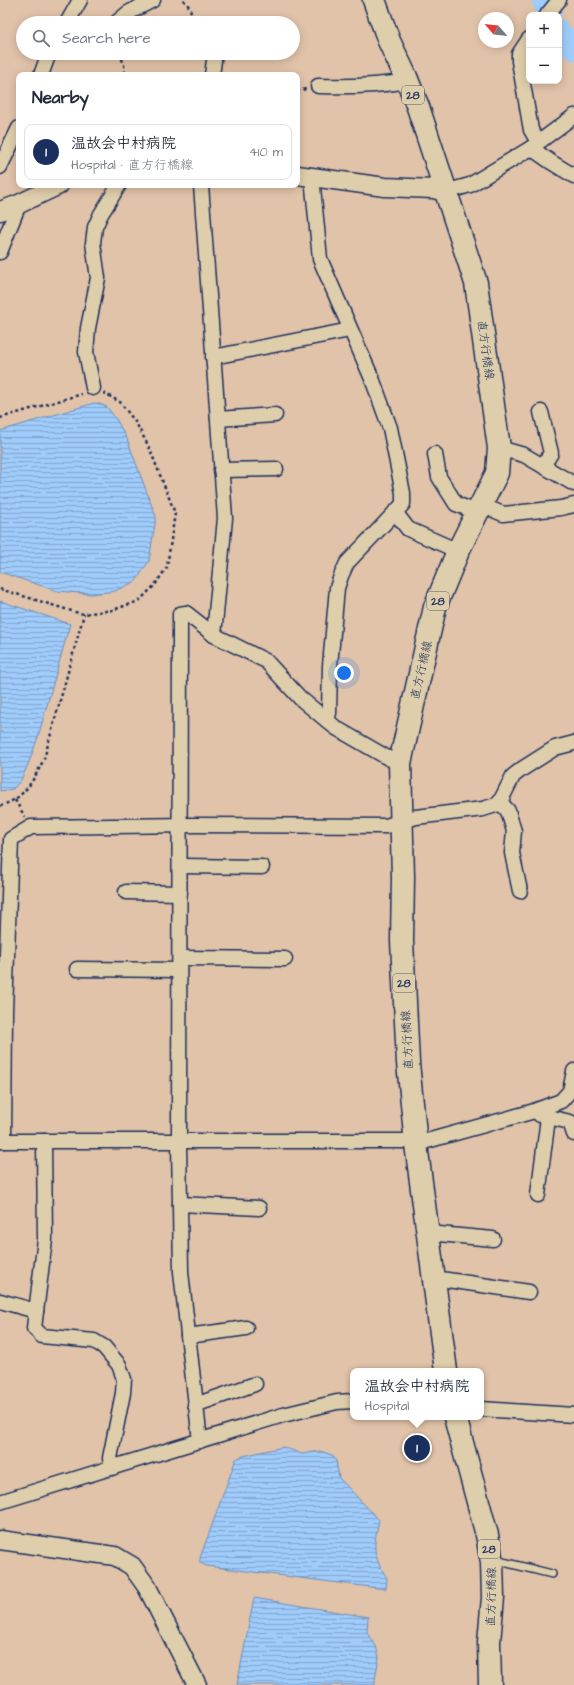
<!DOCTYPE html>
<meta charset="utf-8">
<style>
:root{--surface:#fff;--page:#f6f6f7;--text:#1f2937;--muted:#747a83;--line:#e0e1e3;--accent:#1b2f5e}
body{margin:0;font-family:"Architects Daughter","Klee One",sans-serif;background:var(--page);color:var(--text)}
.controls{position:absolute;right:12px;top:12px;display:grid;overflow:hidden;border-radius:8px;box-shadow:0 2px 10px #0003}
.controls button{width:36px;height:36px;display:grid;place-items:center;padding:0;border:0;border-bottom:1px solid var(--line);background:var(--surface);color:var(--text);font:20px sans-serif}
.compass{position:absolute;left:478px;top:12px;width:36px;height:36px;border-radius:50%;background:var(--surface);box-shadow:0 2px 10px #0003;rotate:298deg}
.you{position:absolute;left:344px;top:673px;width:14px;height:14px;margin:-10px;border:3px solid #fff;border-radius:50%;background:#1a73e8;box-shadow:0 0 0 6px #1a73e833}
.badge{display:grid;place-items:center;width:26px;height:26px;border-radius:50%;background:var(--accent);color:#fff;font-size:13px;font-weight:700}
.pin{position:absolute;translate:-50% -50%;border:2px solid #fff;box-shadow:0 1px 4px #0006}
.popup{position:absolute;left:350px;top:1368px;width:134px;height:52px;box-sizing:border-box;display:grid;place-content:center;border-radius:8px;background:var(--surface);filter:drop-shadow(0 1px 3px #0005);font-size:13px;white-space:nowrap;color:var(--muted)}
.popup b{font-size:15px;color:var(--text)}
.popup::after{content:'';position:absolute;left:50%;top:100%;margin-left:-8px;border:8px solid transparent;border-top-color:var(--surface)}
.list{margin:0;padding:0;list-style:none}
h2{display:flex;justify-content:space-between;align-items:center;height:52px;margin:0;padding:0 16px;font-size:17px}
h2 small{font-size:13px;font-weight:400;color:var(--muted)}
.list li{display:grid;grid-template-columns:26px 1fr auto;gap:12px;align-items:center;box-sizing:border-box;height:56px;margin:0 8px 8px;padding:0 8px;border:1px solid var(--line);border-radius:8px}
.list b{display:block;font-size:15px;white-space:nowrap}
.list p{margin:0;font-size:13px;white-space:nowrap;color:var(--muted)}
.list em{font-size:13px;font-style:normal;color:var(--muted)}
.icon{flex:none;width:22px;height:22px;fill:none;stroke:currentColor;stroke-width:2;stroke-linecap:round;stroke-linejoin:round}
.map{position:relative;flex:none;width:574px;height:1685px;overflow:hidden}
.search{position:absolute;background:var(--surface);box-shadow:0 2px 10px #0003;left:16px;top:16px;width:284px;height:44px;display:flex;align-items:center;gap:10px;box-sizing:border-box;padding:0 14px;border-radius:22px;color:var(--muted);font-size:15px}
.panel{position:absolute;background:var(--surface);box-shadow:0 2px 10px #0003;left:16px;top:72px;width:284px;height:116px;border-radius:8px}
.map>svg:first-child{display:block}
.water{fill:url(#water-rules);stroke:#6a8dbc}
.lines{fill:none;stroke-linecap:round;stroke-linejoin:round}
.river{stroke:#9fccfa;stroke-width:23}
.service-casing{stroke:#1b2f5e;stroke-width:10}
.minor-casing{stroke:#1b2f5e;stroke-width:17}
.tertiary-casing{stroke:#1b2f5e;stroke-width:21}
.primary-casing{stroke:#1b2f5e;stroke-width:25}
.path{stroke:#1b2f5e;stroke-width:2.5;stroke-dasharray:3 3;stroke-linecap:butt}
.service{stroke:#dfceab;stroke-width:7}
.minor{stroke:#dfceab;stroke-width:14}
.tertiary{stroke:#dfceab;stroke-width:18}
.primary{stroke:#dfceab;stroke-width:22}
.labels{text-anchor:middle;stroke-width:3;stroke-linejoin:round;paint-order:stroke}
.shield{fill:#dfceab;stroke:#565f75;stroke-width:1}
.shield-label{font-size:11px;font-weight:bold;fill:#1b2f5e}
.street-label{font-size:12px;fill:#1b2f5e;stroke:#dfceab}
</style>
<div class="map">
<svg width="574" height="1685" viewBox="0 0 574 1685">
<defs>
<pattern id="water-rules" width="6" height="5" patternUnits="userSpaceOnUse"><rect width="6" height="5" fill="#9fccfa"/><path d="M0 2.5h6" fill="none" stroke="#81a6ce"/></pattern>
</defs>
<rect width="100%" height="100%" fill="#e1c3a9"/>
<filter id="ink" filterUnits="userSpaceOnUse"><feTurbulence type="fractalNoise" baseFrequency=".025" numOctaves="2"/><feDisplacementMap in="SourceGraphic" scale="8" xChannelSelector="R" yChannelSelector="G"/><feConvolveMatrix kernelMatrix="1 2 1 2 8 2 1 2 1" color-interpolation-filters="sRGB"/></filter>
<g filter="url(#ink)">
<g class="water">
<polygon points="94,403 100,404 107,407 116,419 127,439 156,517 149,561 136,581 115,591 91,594 57,591 0,572 0,431"/>
<polygon points="0,601 70,624 38,737 29,762 21,780 13,789 0,791"/>
<path d="M283 1447 302 1454 320 1451 332 1455 336 1461 339 1478 379 1520C373 1548 372 1554 387 1578L386 1589 207 1566 200 1563V1558L236 1459 243 1456Z"/>
<polygon points="254,1598 368,1617 367,1633 376,1646 379,1657 375,1679 375,1685 237,1685"/>
</g>
<g class="lines">
<g class="river">
<polyline points="543,0 550,15"/>
<polyline points="559,31 574,49"/>
</g>
<defs>
<polyline id="service" points="495,1560 552,1574"/>
<g id="minor">
<polyline points="547,15 559,0"/>
<polyline points="67,23 80,0"/>
<polyline points="116,23 128,13 153,0"/>
<polyline points="529,39 519,54 519,61 531,130 538,142"/>
<polyline points="41,75 49,53"/>
<polyline points="212,75 215,53"/>
<path d="M318 86C348 87 378 86 408 81"/>
<polyline points="531,148 551,162 574,176"/>
<polyline points="0,167 19,128"/>
<polyline points="312,177 320,259 373,381 390,428 403,493 403,504 347,563 341,576 337,588 330,666 329,713 327,720"/>
<polyline points="201,185 225,518 214,635"/>
<polyline points="445,192 470,185 531,148 574,116"/>
<polyline points="0,252 19,204"/>
<polyline points="213,357 350,330"/>
<polyline points="93,388 86,352 88,328 98,278 93,243 95,227 101,214 119,185"/>
<polyline points="541,412 551,453 543,466"/>
<polyline points="218,419 275,415"/>
<polyline points="499,448 524,455 574,484"/>
<polyline points="435,454 439,477 456,504 477,512"/>
<polyline points="221,470 276,469"/>
<polyline points="481,505 503,514 561,508 574,505"/>
<polyline points="395,512 408,529 458,551"/>
<polyline points="500,802 508,811 514,831 512,853 520,891"/>
<polyline points="180,866 262,867"/>
<polyline points="126,892 180,893"/>
<polyline points="180,958 285,959"/>
<polyline points="77,969 179,970"/>
<polyline points="540,1115 570,1122 574,1134"/>
<polyline points="0,1141 406,1141 416,1144 531,1112 561,1101 570,1091 574,1071"/>
<polyline points="4,1141 5,1012 11,839 31,827 194,825 386,826 416,817 483,809 499,804 513,776 522,769 555,748 574,743"/>
<polyline points="44,1141 45,1239 34,1328 42,1336 94,1341 104,1347 119,1365 124,1379 123,1393 110,1458 112,1468"/>
<polyline points="538,1195 548,1118"/>
<polyline points="180,1204 259,1208"/>
<polyline points="428,1233 493,1239"/>
<polyline points="434,1278 529,1292"/>
<polyline points="0,1301 36,1311"/>
<polyline points="188,1336 246,1328"/>
<polyline points="195,1405 255,1384"/>
<polyline points="481,1409 574,1415"/>
<polyline points="200,1441 181,1272 179,1141 180,614 186,613 214,635 266,661 300,698 336,728 388,758 400,763"/>
<polyline points="0,1502 283,1415 337,1402 353,1401"/>
</g>
<g id="tertiary">
<polyline points="297,175 385,187 434,189 445,192"/>
<polyline points="0,211 19,204 59,185"/>
<polyline points="0,1540 115,1556 132,1566 147,1587 197,1685"/>
</g>
<g id="primary">
<polyline points="374,0 389,41 406,77 418,107 476,283 499,448 497,473 458,551 435,607 400,763 403,877 402,941 408,1063 416,1144 446,1371"/>
<polyline points="455,1417 487,1535 492,1562 493,1597 489,1642 490,1685"/>
</g>
</defs>
<use href="#service" class="service-casing"/>
<use href="#minor" class="minor-casing"/>
<use href="#tertiary" class="tertiary-casing"/>
<use href="#primary" class="primary-casing"/>
<g class="path">
<path d="M183 0C191 6 192 14 192 23"/>
<polyline points="120,53 124,65 125,75"/>
<polyline points="297,91 306,89"/>
<polyline points="0,418 82,394"/>
<polyline points="0,589 75,612 84,614 113,610 139,601 155,585 167,567 175,513 149,447 136,423 120,402 104,393"/>
<polyline points="15,800 25,817"/>
<path d="M0 806C25 798 33 781 44 759L84 614"/>
</g>
<use href="#service" class="service"/>
<use href="#minor" class="minor"/>
<use href="#tertiary" class="tertiary"/>
<use href="#primary" class="primary"/>
</g>
</g>
<g class="labels">
<g class="shield">
<rect x="402" y="86" width="22" height="18" rx="3"/>
<rect x="427" y="592" width="22" height="18" rx="3"/>
<rect x="393" y="974" width="22" height="18" rx="3"/>
<rect x="478" y="1540" width="22" height="18" rx="3"/>
</g>
<g class="shield-label">
<text x="413" y="99">28</text>
<text x="438" y="605">28</text>
<text x="404" y="987">28</text>
<text x="489" y="1553">28</text>
</g>
<g class="street-label">
<text transform="translate(486 350) rotate(82)" y="4">直方行橋線</text>
<text transform="translate(421 670) rotate(-77)" y="4">直方行橋線</text>
<text transform="translate(407 1040) rotate(-93)" y="4">直方行橋線</text>
<text transform="translate(491 1597) rotate(-89)" y="4">直方行橋線</text>
</g>
</g>
</svg>
<div class="controls">
<button>+</button>
<button>−</button>
</div>
<svg class="compass" viewBox="-18 -18 36 36"><path d="M0-13l5 13h-10z" fill="#e53935"/><path d="M0 13l5-13h-10z" fill="#747a83"/></svg>
<div class="you"></div>
<div class="pin badge" style="left:417px;top:1448px">1</div>
<div class="popup"><b>温故会中村病院</b>Hospital</div>
<div class="search"><svg class="icon" aria-label="search" viewBox="0 0 24 24"><circle cx="10" cy="10" r="6"/><path d="M15 15l6 6"/></svg>Search here</div>
<section class="panel">
<h2>Nearby<small></small></h2>
<ul class="list">
<li><span class="badge">1</span><div><b>温故会中村病院</b><p>Hospital · 直方行橋線</p></div><em>410 m</em></li>
</ul>
</section>
</div>
